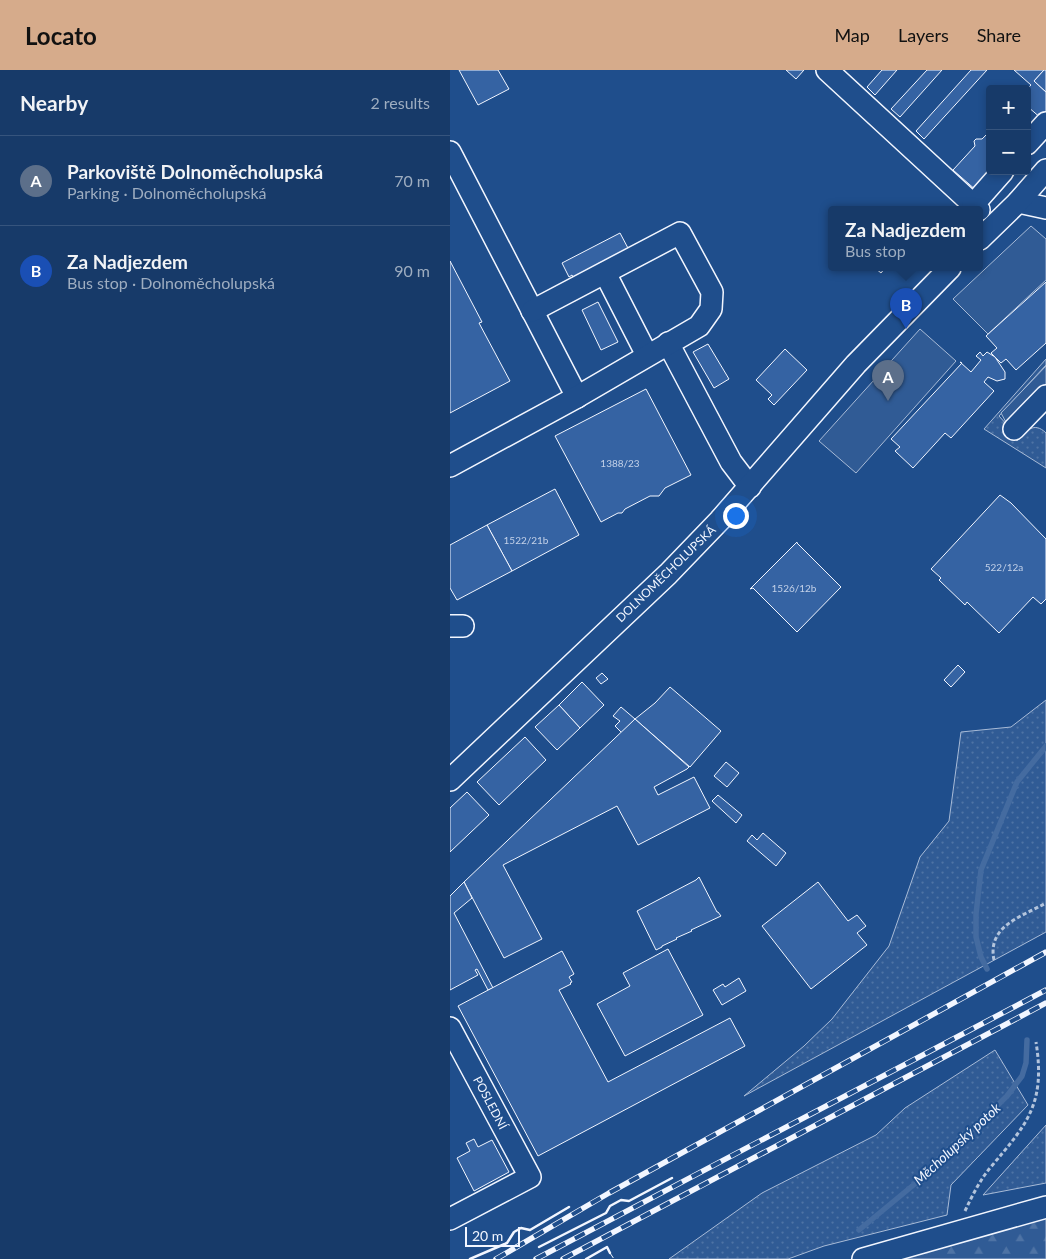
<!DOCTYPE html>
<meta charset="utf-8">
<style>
:root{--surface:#173a69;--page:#244571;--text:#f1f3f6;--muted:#9eadc0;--line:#36547d;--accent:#d6ab8b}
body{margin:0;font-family:Lato,sans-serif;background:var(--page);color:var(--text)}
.controls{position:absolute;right:15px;top:15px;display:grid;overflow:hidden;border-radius:5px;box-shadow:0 2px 8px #0003}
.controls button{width:45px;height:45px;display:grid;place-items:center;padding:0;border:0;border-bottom:1px solid var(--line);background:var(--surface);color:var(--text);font:25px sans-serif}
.scale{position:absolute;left:15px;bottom:12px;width:55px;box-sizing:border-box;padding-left:5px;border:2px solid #f2f6ff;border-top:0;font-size:14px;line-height:18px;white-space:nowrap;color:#f2f6ff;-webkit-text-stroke:4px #1f4e8c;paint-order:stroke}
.you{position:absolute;left:285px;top:445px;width:18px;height:18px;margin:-12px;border:4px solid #fff;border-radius:50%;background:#1a73e8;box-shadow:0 0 0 8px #1a73e833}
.badge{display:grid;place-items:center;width:32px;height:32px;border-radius:50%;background:var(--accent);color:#fff;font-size:16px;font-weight:700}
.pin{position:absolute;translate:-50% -41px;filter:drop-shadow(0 1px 2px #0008)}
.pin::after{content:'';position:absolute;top:26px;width:18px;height:15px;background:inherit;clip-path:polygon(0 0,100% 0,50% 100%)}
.popup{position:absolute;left:378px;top:136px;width:155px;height:65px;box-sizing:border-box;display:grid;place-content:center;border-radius:5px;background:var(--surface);filter:drop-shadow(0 1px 4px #0005);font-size:16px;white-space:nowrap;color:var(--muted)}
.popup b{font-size:19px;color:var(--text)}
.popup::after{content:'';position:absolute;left:50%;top:100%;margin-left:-10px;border:10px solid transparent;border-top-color:var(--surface)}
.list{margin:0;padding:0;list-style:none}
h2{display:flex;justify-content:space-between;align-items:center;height:65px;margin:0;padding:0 20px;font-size:21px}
h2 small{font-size:16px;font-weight:400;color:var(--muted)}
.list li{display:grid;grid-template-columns:32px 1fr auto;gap:15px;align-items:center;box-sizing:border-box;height:90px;padding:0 20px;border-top:1px solid var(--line)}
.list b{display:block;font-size:19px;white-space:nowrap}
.list p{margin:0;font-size:16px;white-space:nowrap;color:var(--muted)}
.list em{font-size:16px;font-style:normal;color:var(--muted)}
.map{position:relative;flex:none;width:596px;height:1189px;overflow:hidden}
header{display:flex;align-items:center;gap:30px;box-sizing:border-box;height:70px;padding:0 25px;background:var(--accent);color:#111}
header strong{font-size:24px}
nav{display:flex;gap:28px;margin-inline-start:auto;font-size:18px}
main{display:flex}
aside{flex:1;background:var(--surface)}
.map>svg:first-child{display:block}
.grass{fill:url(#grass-dots);stroke:#a8bbd7}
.forest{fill:url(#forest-firs);stroke:#a8bbd7}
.built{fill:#305b95;stroke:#a8bbd7}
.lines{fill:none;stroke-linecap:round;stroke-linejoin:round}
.stream{stroke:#446ba0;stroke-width:5.5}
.building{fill:#3563a3;stroke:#f2f6ff}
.minor-casing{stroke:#f2f6ff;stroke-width:24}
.path{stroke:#b3c4dc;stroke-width:3;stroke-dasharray:4 2.5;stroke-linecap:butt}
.minor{stroke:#1f4e8c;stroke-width:21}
.rail-casing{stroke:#f2f6ff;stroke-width:5.5}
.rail{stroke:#1f4e8c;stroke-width:4;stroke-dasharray:11;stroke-linecap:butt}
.fence{stroke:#f2f6ff;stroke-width:1;stroke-dasharray:6 2.5;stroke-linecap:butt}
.wall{stroke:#f2f6ff;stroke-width:2.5}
.labels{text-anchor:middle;stroke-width:4;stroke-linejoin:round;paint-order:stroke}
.number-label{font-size:10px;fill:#c3d1e8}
.street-label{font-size:12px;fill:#f2f6ff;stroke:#1f4e8c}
.water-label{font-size:14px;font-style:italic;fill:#f2f6ff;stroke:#1f4e8c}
</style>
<header>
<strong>Locato</strong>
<nav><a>Map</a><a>Layers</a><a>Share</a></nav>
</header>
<main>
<aside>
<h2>Nearby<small>2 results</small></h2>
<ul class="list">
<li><span class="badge" style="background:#5c6f8a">A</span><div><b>Parkoviště Dolnoměcholupská</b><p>Parking · Dolnoměcholupská</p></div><em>70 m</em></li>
<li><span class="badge" style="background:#1a4fb4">B</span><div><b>Za Nadjezdem</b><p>Bus stop · Dolnoměcholupská</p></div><em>90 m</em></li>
</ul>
</aside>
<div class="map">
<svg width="596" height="1189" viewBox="0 0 596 1189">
<defs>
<pattern id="grass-dots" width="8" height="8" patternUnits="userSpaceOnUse" patternTransform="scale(1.25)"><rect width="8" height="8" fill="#305b95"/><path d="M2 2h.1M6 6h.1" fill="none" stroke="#4e73a5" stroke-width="1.8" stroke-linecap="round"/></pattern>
<pattern id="forest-firs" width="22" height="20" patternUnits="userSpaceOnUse" patternTransform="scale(1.25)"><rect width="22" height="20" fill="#305b95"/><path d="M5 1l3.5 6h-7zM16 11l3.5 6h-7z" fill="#4e73a5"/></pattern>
</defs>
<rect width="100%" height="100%" fill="#1f4e8c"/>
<g class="grass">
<path d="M596 289V295L549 346 558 356 555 360 567 371C576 361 584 351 596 363V398L534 359Z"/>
<polygon points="596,630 596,862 294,1026 354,976 382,949 439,876 470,787 499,751 511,662 561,657"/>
<polygon points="545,980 578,1035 501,1115 497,1145 374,1176 338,1189 219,1189 312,1123 426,1065 455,1038"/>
<polygon points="596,1055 596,1113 533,1125"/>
</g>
<polygon class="forest" points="596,1143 596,1189 428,1189"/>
<g class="built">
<polygon points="581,156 596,169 596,210 538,264 503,229"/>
<polygon points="470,259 506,291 406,403 369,371"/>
<polygon points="596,296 596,316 558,356 551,343"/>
</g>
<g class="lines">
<g class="stream">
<polyline points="537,899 531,887 526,867 526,844 531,800 567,712 596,676"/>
<polyline points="409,1160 478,1103 557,1026 572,1006 576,993 577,970"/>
</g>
</g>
<g class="building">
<polygon points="9,0 48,0 59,19 28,35"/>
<polygon points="336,0 354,0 346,9"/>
<polygon points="432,0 447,0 425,25 417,17"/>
<polygon points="477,0 492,0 450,47 441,39"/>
<polygon points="521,0 537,0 474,69 466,61"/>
<polygon points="564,0 594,0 584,11 596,22 596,44 592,49 577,36 577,19 581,15"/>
<polygon points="594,0 596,0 596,22 584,11"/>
<polygon points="540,61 540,101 527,121 503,100 525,76 524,71 526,69 532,69"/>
<polygon points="170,163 179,180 124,209 122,205 119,207 112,193"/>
<polygon points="0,191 32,252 29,253 60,311 0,343"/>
<polygon points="425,198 435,198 431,203"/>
<polygon points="596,212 596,273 566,300 556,289 551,293 541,283 547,278 536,266"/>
<polygon points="148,232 168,272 151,280 132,240"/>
<polygon points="258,274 279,309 264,318 243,282"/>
<polygon points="335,279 357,300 324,335 318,329 322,325 306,310"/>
<polygon points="530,282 533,286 537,282 545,287 555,302 555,309 547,311 538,307 534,312 544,321 501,368 495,363 463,398 445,381 450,377 441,369 512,293 510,292 521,302 531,290 526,286"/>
<polygon points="196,319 241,405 215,418 209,426 200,426 175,439 172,443 168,443 151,452 105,366"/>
<polygon points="105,419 129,465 62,501 37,455"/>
<polygon points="550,425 561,433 596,469 596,529 591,534 583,527 549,563 517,532 515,535 489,510 491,508 481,499"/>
<polygon points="37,455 62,501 7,530 0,518 0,475"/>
<polygon points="347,472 347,473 391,517 347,562 303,518 300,519"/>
<polygon points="508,595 515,602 501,617 494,610"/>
<polygon points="152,603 158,609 151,614 146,608"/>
<polygon points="132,612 154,635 130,658 109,635"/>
<polygon points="220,617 271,661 240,697 185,649 205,633"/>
<polygon points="109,635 130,658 107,680 85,657"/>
<polygon points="171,637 185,649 172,663 165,656 170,651 163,646"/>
<polygon points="185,649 239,697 237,699 204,717 208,725 244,707 260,738 188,775 167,736 53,795 92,869 54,888 14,812"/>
<polygon points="75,667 96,690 49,735 27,712"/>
<polygon points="276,692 289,703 277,717 264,706"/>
<polygon points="17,722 39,745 0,782 0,738"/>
<polygon points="268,725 292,745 286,753 262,731"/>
<polygon points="313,763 336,783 326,796 297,771 302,765 307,770"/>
<polygon points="249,807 267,842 268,842 271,846 241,860 242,861 226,868 227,869 212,876 212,877 206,880 187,841 246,810"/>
<polygon points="14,812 22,828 4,843 43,918 38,920 27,899 25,900 28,905 0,920 0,826"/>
<polygon points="368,812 398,851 407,845 416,856 407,863 417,875 361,919 312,856"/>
<polygon points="218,879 253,945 175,986 147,934 180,916 173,903"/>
<polygon points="112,881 124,904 119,907 122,912 120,913 121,914 109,920 158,1012 280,948 295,976 88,1086 8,936"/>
<polygon points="289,908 296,921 272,935 263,920 273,914 275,917"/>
<polygon points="24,1069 28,1077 42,1070 59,1102 24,1121 7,1088 20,1081 16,1073"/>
</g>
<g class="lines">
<defs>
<g id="minor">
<polyline points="377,0 529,140"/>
<polyline points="577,74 596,53"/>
<polyline points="0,82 127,327"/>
<polyline points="568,132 596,138"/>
<polyline points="523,135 553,101"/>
<polyline points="530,169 568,132 596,100"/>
<polyline points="155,203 197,285"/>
<polyline points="218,273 281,392 300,417"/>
<polyline points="564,359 596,326"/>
<polyline points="0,396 127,327 249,256 261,239 262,222 230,163 82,241"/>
<polyline points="0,556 13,556"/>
<polyline points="0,710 218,504 270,450 406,294 500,198"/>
<polyline points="0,958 80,1107 0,1149"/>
<polyline points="413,1189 596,1137"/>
</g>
</defs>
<use href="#minor" class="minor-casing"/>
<g class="path">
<path d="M544 890C537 856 571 847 596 833"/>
<path d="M515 1141C522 1126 530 1110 540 1098 576 1055 596 1035 586 972"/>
</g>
<use href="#minor" class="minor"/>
<defs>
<g id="rail">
<polyline points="46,1189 159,1123 596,882"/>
<polyline points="86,1189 596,920"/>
<polyline points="113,1189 596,933"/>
</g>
</defs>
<use href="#rail" class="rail-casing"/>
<use href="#rail" class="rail"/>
<polyline class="fence" points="160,1183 164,1189"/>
<g class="wall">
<polyline points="89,1177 156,1143 160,1136 171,1130 179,1131 222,1108"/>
<polyline points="20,1189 57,1173 64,1162 71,1158 80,1160 119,1137"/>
<polyline points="136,1189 157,1177 160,1183"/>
</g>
</g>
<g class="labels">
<g class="number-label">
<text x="170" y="397">1388/23</text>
<text x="76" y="474">1522/21b</text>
<text x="554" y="501">522/12a</text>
<text x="344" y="522">1526/12b</text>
</g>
<g class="street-label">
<text transform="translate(216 504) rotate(-44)" y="4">DOLNOMĚCHOLUPSKÁ</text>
<text transform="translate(40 1033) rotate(62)" y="4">POSLEDNÍ</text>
</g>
<g class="water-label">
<text transform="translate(507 1074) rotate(-43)" y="5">Měcholupský potok</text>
</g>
</g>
</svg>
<div class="controls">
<button>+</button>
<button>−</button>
</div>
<div class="scale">20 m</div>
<div class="you"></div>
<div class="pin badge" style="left:438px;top:331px;background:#5c6f8a">A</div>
<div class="pin badge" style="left:456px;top:259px;background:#1a4fb4">B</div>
<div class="popup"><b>Za Nadjezdem</b>Bus stop</div>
</div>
</main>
